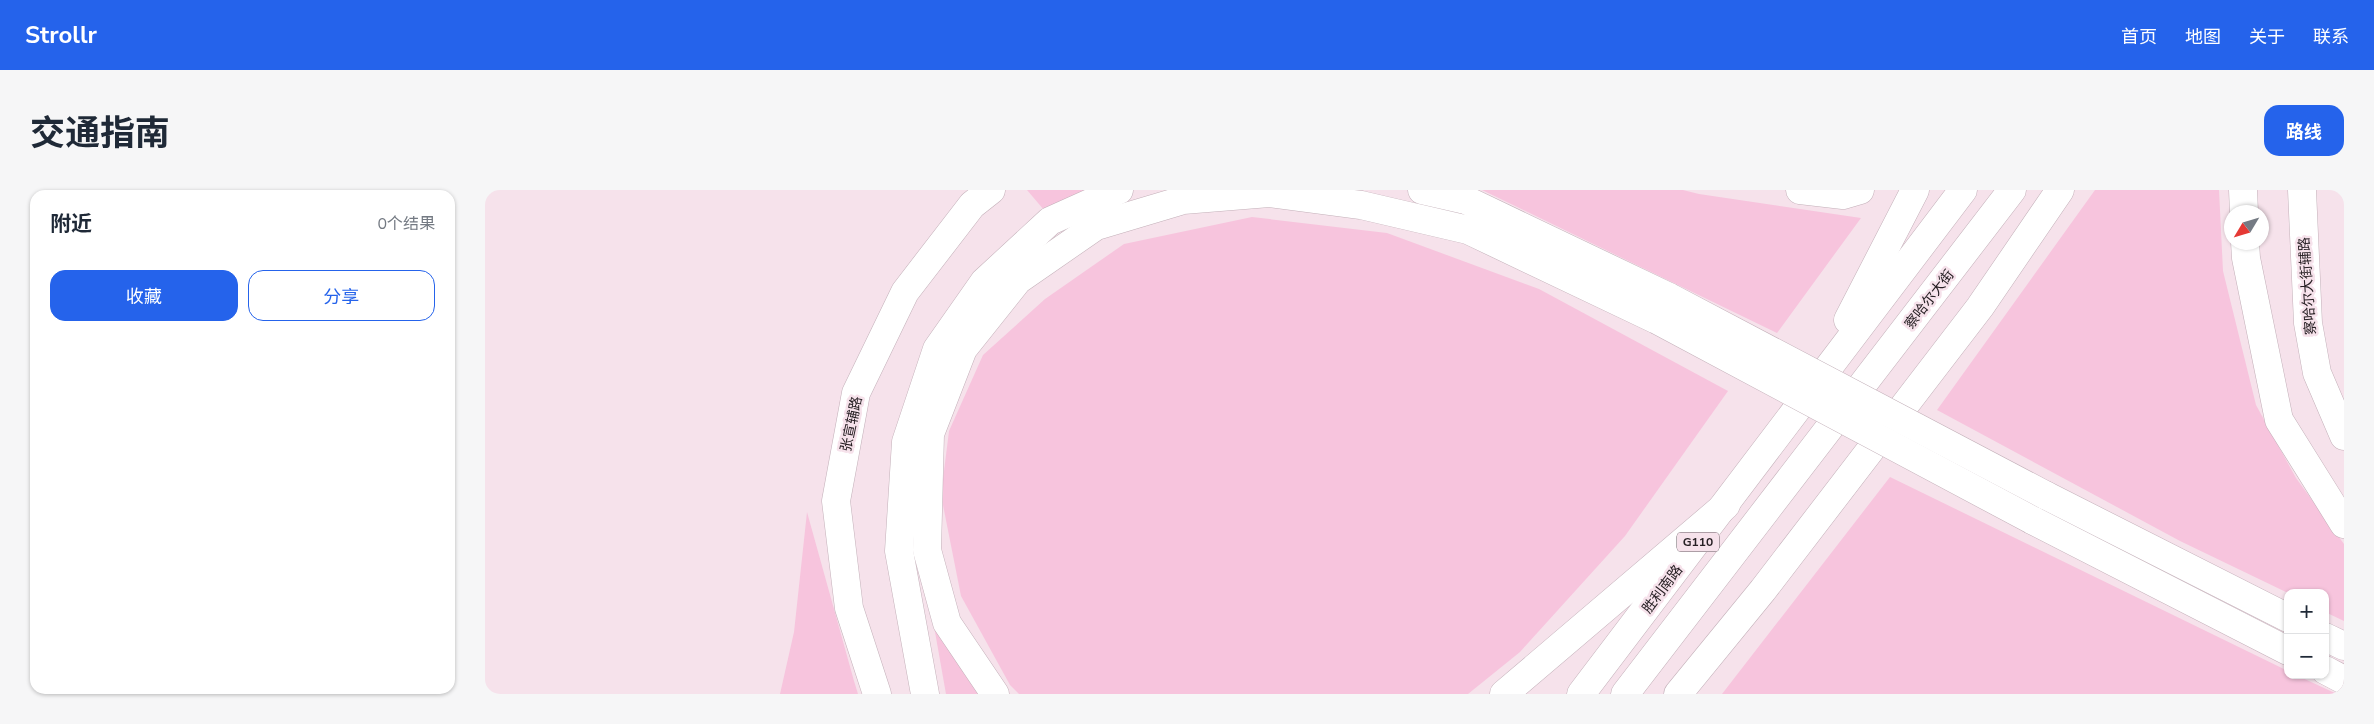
<!DOCTYPE html>
<html lang="zh">
<meta charset="utf-8">
<style>
:root{--surface:#fff;--page:#f6f6f7;--text:#1f2937;--muted:#747a83;--line:#e0e1e3;--accent:#2563eb}
body{margin:0;font-family:"Nunito Sans","Noto Sans SC",sans-serif;background:var(--page);color:var(--text)}
.controls{position:absolute;right:15px;bottom:15px;display:grid;overflow:hidden;border-radius:10px;box-shadow:0 1px 4px #0004}
.controls button{width:45px;height:45px;display:grid;place-items:center;padding:0;border:0;border-bottom:1px solid var(--line);background:var(--surface);color:var(--text);font:25px sans-serif}
.compass{position:absolute;left:1739px;top:15px;width:45px;height:45px;border-radius:50%;background:var(--surface);box-shadow:0 1px 4px #0004;rotate:232deg}
.list{margin:0;padding:0;list-style:none}
h2{display:flex;justify-content:space-between;align-items:center;height:65px;margin:0;padding:0 20px;font-size:21px}
h2 small{font-size:16px;font-weight:400;color:var(--muted)}
.actions{display:flex;gap:10px;padding:15px 20px}
.actions a{flex:1;padding:11px 0;border:1px solid var(--accent);border-radius:15px;text-align:center;font-size:18px;color:var(--accent)}
.actions .main{background:var(--accent);color:#fff}
.map{position:relative;flex:none;width:1859px;height:504px;overflow:hidden;border-radius:15px}
header{display:flex;align-items:center;gap:30px;box-sizing:border-box;height:70px;padding:0 25px;background:var(--accent);color:#fff}
header strong{font-size:24px}
nav{display:flex;gap:28px;margin-inline-start:auto;font-size:18px}
.intro{display:flex;align-items:center;justify-content:space-between;box-sizing:border-box;height:120px;padding:0 30px}
h1{margin:0;font-size:35px}
.button{padding:12px 22px;border-radius:15px;background:var(--accent);color:#fff;font-size:18px;font-weight:700}
main{display:flex;gap:30px;padding:0 30px}
aside{flex:1;background:var(--surface);border-radius:15px;box-shadow:0 1px 4px #0004}
.map>svg:first-child{display:block}
.green{fill:#f7c4dd}
.lines{fill:none;stroke-linecap:round;stroke-linejoin:round}
.secondary-casing{stroke:#c3b0b9;stroke-width:29}
.trunk-casing{stroke:#c3b0b9;stroke-width:29}
.motorway-casing{stroke:#c3b0b9;stroke-width:29}
.secondary{stroke:#fff;stroke-width:28}
.trunk{stroke:#fff;stroke-width:28}
.motorway{stroke:#fff;stroke-width:28}
.motorway-bridge-casing{stroke:#c3b0b9;stroke-width:29;stroke-linecap:butt}
.motorway-bridge{stroke:#fff;stroke-width:28}
.labels{text-anchor:middle;stroke-width:5;stroke-linejoin:round;paint-order:stroke}
.shield{fill:#f6e2eb;stroke:#655a60;stroke-width:1}
.shield-label{font-size:12px;font-weight:bold;fill:#272024}
.street-label{font-size:14px;fill:#272024;stroke:#f6e2eb}
</style>
<header>
<strong>Strollr</strong>
<nav><a>首页</a><a>地图</a><a>关于</a><a>联系</a></nav>
</header>
<div class="intro"><h1>交通指南</h1><a class="button">路线</a></div>
<main>
<aside>
<h2>附近<small>0个结果</small></h2>
<ul class="list">
</ul>
<div class="actions"><a class="main">收藏</a><a>分享</a></div>
</aside>
<div class="map">
<svg width="1859" height="504" viewBox="0 0 1859 504">
<rect width="100%" height="100%" fill="#f6e2eb"/>
<g class="green">
<polygon points="542,0 604,0 559,20"/>
<polygon points="997,0 1198,0 1214,4 1376,28 1292,143"/>
<polygon points="1610,0 1734,0 1738,81 1771,215 1811,288 1859,354 1859,431 1840,422 1840,403 1803,403 1695,351 1452,220"/>
<polygon points="767,27 902,43 1054,99 1243,201 1140,346 1035,462 983,504 534,504 525,495 476,406 456,305 464,241 498,165 560,109 639,54"/>
<polygon points="1405,287 1803,481 1803,485 1811,485 1852,504 1237,504"/>
<polygon points="322,322 369,491 373,504 295,504 309,442"/>
<polygon points="447,425 494,504 461,504"/>
</g>
<g class="lines">
<defs>
<g id="secondary">
<polyline points="1315,0 1358,5 1375,0"/>
<polyline points="1817,0 1823,133 1832,183 1859,246"/>
<polyline points="392,504 364,418 351,311 371,203 420,102 487,15 506,0"/>
</g>
<g id="trunk">
<polyline points="1363,130 1430,0"/>
<polyline points="1096,504 1478,0"/>
<polyline points="1140,504 1527,0"/>
<polyline points="1193,504 1278,400 1495,117 1575,0"/>
</g>
<g id="motorway">
<polyline points="937,0 981,10 1184,107"/>
<polyline points="1758,0 1759,22"/>
<polyline points="1760,52 1761,68 1794,230 1859,334"/>
<polyline points="1560,305 1803,428"/>
<polyline points="1547,330 1803,461"/>
<polyline points="1840,447 1859,456"/>
<polyline points="1840,480 1859,490"/>
<polyline points="440,504 414,361 421,252 452,159 499,92 565,31 634,0"/>
<polyline points="510,504 462,433 442,360 445,244 478,159 533,90 611,36 698,10 784,3 876,15 983,40 1172,130"/>
<polyline points="1019,504 1241,315"/>
</g>
</defs>
<use href="#secondary" class="secondary-casing"/>
<use href="#trunk" class="trunk-casing"/>
<use href="#motorway" class="motorway-casing"/>
<use href="#secondary" class="secondary"/>
<use href="#trunk" class="trunk"/>
<use href="#motorway" class="motorway"/>
<defs>
<g id="motorway-bridge">
<polyline points="1184,107 1560,305"/>
<polyline points="1172,130 1547,330"/>
</g>
</defs>
<use href="#motorway-bridge" class="motorway-bridge-casing"/>
<use href="#motorway-bridge" class="motorway-bridge"/>
</g>
<g class="labels">
<rect class="shield" x="1192" y="342.5" width="42" height="19" rx="4"/>
<g class="shield-label">
<text x="1213" y="356">G110</text>
</g>
<g class="street-label">
<text transform="translate(1822 96) rotate(-94)" y="5">察哈尔大街辅路</text>
<text transform="translate(1444 109) rotate(-52)" y="5">察哈尔大街</text>
<text transform="translate(366 234) rotate(-78)" y="5">张宣辅路</text>
<text transform="translate(1177 399) rotate(-53)" y="5">胜利南路</text>
</g>
</g>
</svg>
<div class="controls">
<button>+</button>
<button>−</button>
</div>
<svg class="compass" viewBox="-18 -18 36 36"><path d="M0-13l5 13h-10z" fill="#e53935"/><path d="M0 13l5-13h-10z" fill="#747a83"/></svg>
</div>
</main>
